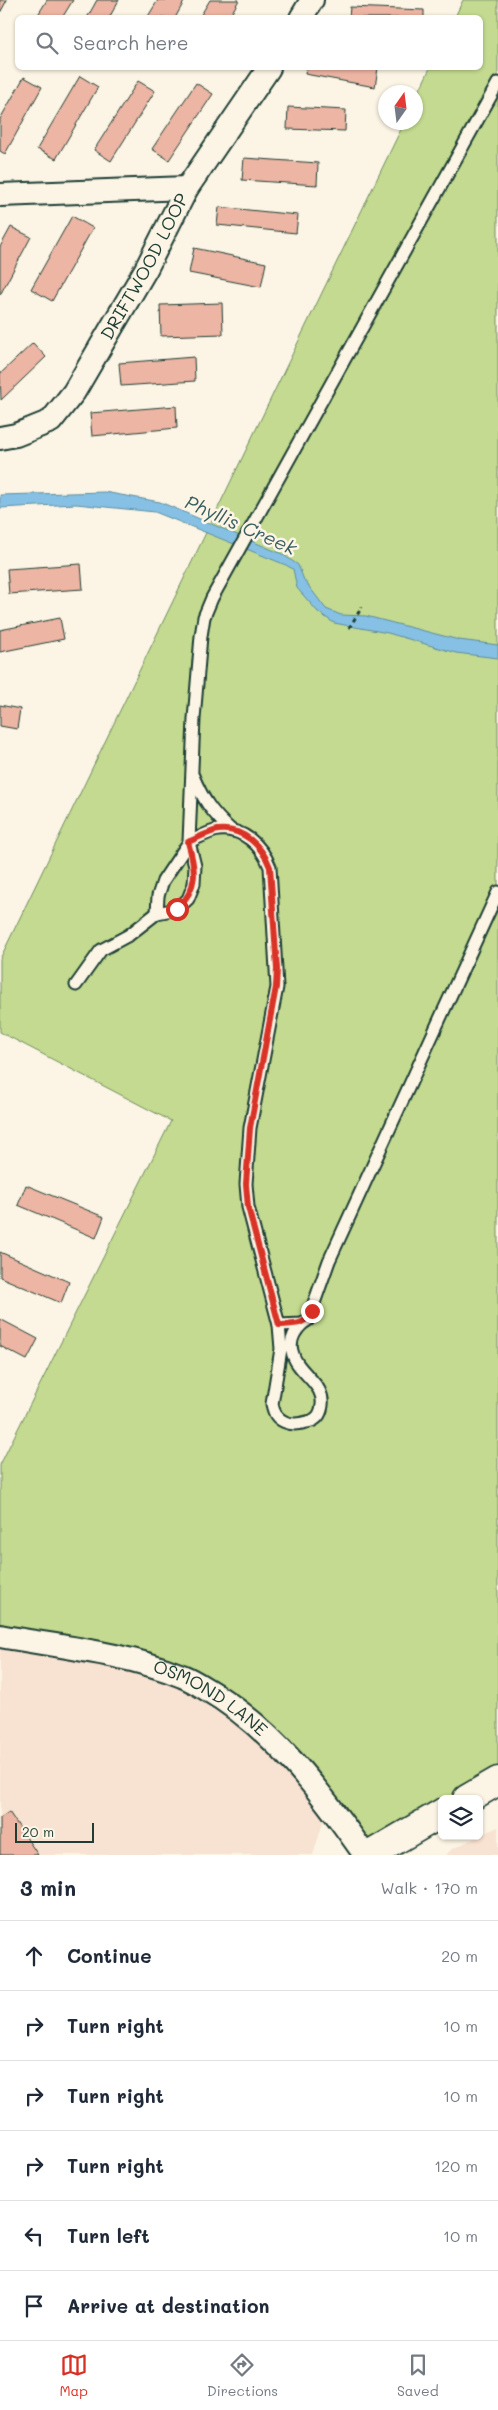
<!DOCTYPE html>
<meta charset="utf-8">
<style>
:root{--surface:#fff;--page:#f6f6f7;--text:#1f2937;--muted:#747a83;--line:#e0e1e3;--accent:#d93025}
body{margin:0;font-family:Mali,sans-serif;background:var(--page);color:var(--text)}
.controls{position:absolute;right:15px;bottom:15px;display:grid;overflow:hidden;border-radius:8px;box-shadow:0 1px 4px #0004}
.controls button{width:45px;height:45px;display:grid;place-items:center;padding:0;border:0;border-bottom:1px solid var(--line);background:var(--surface);color:var(--text);font:25px sans-serif}
.compass{position:absolute;left:378px;top:85px;width:45px;height:45px;border-radius:50%;background:var(--surface);box-shadow:0 1px 4px #0004;rotate:14deg}
.scale{position:absolute;left:15px;bottom:12px;width:79px;box-sizing:border-box;padding-left:5px;border:2px solid #1f3d34;border-top:0;font-size:14px;line-height:18px;white-space:nowrap;color:#1f3d34;-webkit-text-stroke:4px #fcf5e5;paint-order:stroke}
.stop{position:absolute;width:15px;height:15px;margin:-11px;border:4px solid #d93025;border-radius:50%;background:#fff}
.stop.end{background:#d93025;border-color:#fff;box-shadow:0 1px 5px #0008}
.list{margin:0;padding:0;list-style:none}
h2{display:flex;justify-content:space-between;align-items:center;height:65px;margin:0;padding:0 20px;font-size:21px}
h2 small{font-size:16px;font-weight:400;color:var(--muted)}
.list li{display:grid;grid-template-columns:32px 1fr auto;gap:15px;align-items:center;box-sizing:border-box;height:70px;padding:0 20px;border-top:1px solid var(--line)}
.list b{display:block;font-size:19px;white-space:nowrap}
.list em{font-size:16px;font-style:normal;color:var(--muted)}
.icon{flex:none;width:28px;height:28px;fill:none;stroke:currentColor;stroke-width:2;stroke-linecap:round;stroke-linejoin:round}
.map{position:relative;flex:none;width:498px;height:1855px;overflow:hidden}
.search{position:absolute;background:var(--surface);box-shadow:0 1px 4px #0004;left:15px;right:15px;top:15px;height:55px;display:flex;align-items:center;gap:12px;box-sizing:border-box;padding:0 18px;border-radius:8px;color:var(--muted);font-size:19px}
.sheet{height:485px;background:var(--surface)}
nav{display:flex;justify-content:space-around;align-items:center;box-sizing:border-box;height:70px;border-top:1px solid var(--line);background:var(--surface);font-size:14px;color:var(--muted)}
nav a{display:grid;justify-items:center;gap:2px}
nav .on{color:var(--accent)}
.map>svg:first-child{display:block}
.built{fill:#f8e2d1}
.green{fill:#c3da90;stroke:#718c62}
.water{fill:#86c1e5;stroke:#5d8c9e}
.building{fill:#edb5a3;stroke:#1f3d34}
.lines{fill:none;stroke-linecap:round;stroke-linejoin:round}
.service-casing{stroke:#1f3d34;stroke-width:15}
.minor-casing{stroke:#1f3d34;stroke-width:26}
.secondary-casing{stroke:#1f3d34;stroke-width:31}
.path{stroke:#1f3d34;stroke-width:3;stroke-dasharray:4 4;stroke-linecap:butt}
.service{stroke:#fcf5e5;stroke-width:11}
.minor{stroke:#fcf5e5;stroke-width:22}
.secondary{stroke:#fcf5e5;stroke-width:28}
.route{stroke:#d93025;stroke-width:6}
.labels{text-anchor:middle;stroke-width:5;stroke-linejoin:round;paint-order:stroke}
.street-label{font-size:18px;fill:#1f3d34;stroke:#fcf5e5}
.water-label{font-size:19px;font-style:italic;fill:#395e60;stroke:#fcf5e5}
</style>
<div class="map">
<svg width="498" height="1855" viewBox="0 0 498 1855">
<rect width="100%" height="100%" fill="#fcf5e5"/>
<filter id="ink" filterUnits="userSpaceOnUse"><feTurbulence type="fractalNoise" baseFrequency=".02" numOctaves="2"/><feDisplacementMap in="SourceGraphic" scale="10" xChannelSelector="R" yChannelSelector="G"/><feConvolveMatrix kernelMatrix="1 2 1 2 8 2 1 2 1" color-interpolation-filters="sRGB"/></filter>
<g filter="url(#ink)">
<g class="built">
<polygon points="0,1636 184,1676 329,1803 313,1855 0,1855"/>
<polygon points="498,1827 498,1855 446,1855 452,1849"/>
</g>
<polygon class="green" points="463,0 498,0 498,1781 467,1799 442,1799 442,1813 370,1855 329,1803 184,1676 0,1636 0,1465 171,1121 0,1032 0,959 404,123 416,122 416,98 430,68 480,68 480,18 455,17"/>
<polygon class="water" points="104,492 160,502 282,554 298,565 304,580 326,609 341,615 366,616 459,640 498,645 498,658 456,653 388,633 334,623 318,612 297,588 293,569 286,565 155,512 76,504 0,508 0,495"/>
<g class="building">
<polygon points="0,0 7,0 0,13"/>
<polygon points="47,0 73,0 62,18 36,18"/>
<polygon points="97,0 119,0 109,18 87,18"/>
<polygon points="158,0 185,0 175,18 147,18"/>
<polygon points="210,0 239,0 229,18 199,18"/>
<polygon points="350,7 424,10 424,18 349,18"/>
<polygon points="306,68 378,68 375,87 305,74"/>
<polygon points="80,76 98,87 56,159 37,149"/>
<polygon points="24,77 42,87 5,154 0,151 0,119"/>
<polygon points="138,81 155,91 111,161 94,150"/>
<polygon points="196,83 213,94 169,160 152,149"/>
<polygon points="288,107 346,110 345,131 287,129"/>
<polygon points="244,158 318,163 317,185 242,180"/>
<polygon points="219,207 298,215 296,233 217,225"/>
<polygon points="72,216 93,228 52,301 31,289"/>
<polygon points="11,227 31,237 0,295 0,247"/>
<polygon points="194,248 266,263 261,287 189,273"/>
<polygon points="222,303 223,334 161,336 160,305"/>
<polygon points="33,343 46,357 1,400 0,374"/>
<polygon points="194,357 195,381 121,386 119,363"/>
<polygon points="176,406 177,428 92,436 90,413"/>
<polygon points="81,564 83,589 9,594 7,569"/>
<polygon points="60,618 64,639 0,652 0,630"/>
<polygon points="0,705 20,709 17,729 0,726"/>
<polygon points="26,1185 104,1217 96,1238 18,1205"/>
<polygon points="0,1252 69,1282 61,1303 0,1277"/>
<polygon points="0,1319 38,1339 27,1360 0,1346"/>
<polygon points="9,1812 38,1855 0,1855 0,1818"/>
</g>
<g class="lines">
<defs>
<g id="service">
<path d="M193 776C203 800 212 813 232 831"/>
<polyline points="157,913 158,896 163,881 189,842 194,719 201,636 204,617 212,598 498,83"/>
<path d="M76 985 101 950 129 935 157 913 177 909 188 899 194 884 195 866 189 842C198 838 208 832 218 830 243 827 262 846 270 867L277 987 250 1128 246 1184 248 1207 279 1325 281 1349 272 1404C274 1413 276 1418 285 1422 292 1425 300 1424 307 1422 314 1421 319 1417 321 1410 329 1384 296 1374 292 1351 289 1340 295 1331 302 1324"/>
<polyline points="279,1325 302,1324 308,1320 329,1261 498,892"/>
</g>
<g id="minor">
<polyline points="301,18 312,0"/>
<polyline points="0,195 187,188"/>
<path id="s1" d="M0 438 16 435 51 421 74 392 146 269 187 188 269 68"/>
<path id="s2" d="M0 1636C61 1647 125 1653 182 1676 190 1679 198 1684 206 1689 273 1728 321 1792 365 1855"/>
</g>
<g id="secondary">
<polyline points="467,1799 498,1781"/>
<polyline points="370,1855 442,1813"/>
</g>
</defs>
<use href="#service" class="service-casing"/>
<use href="#minor" class="minor-casing"/>
<use href="#secondary" class="secondary-casing"/>
<polyline class="path" points="349,628 362,607"/>
<use href="#service" class="service"/>
<use href="#minor" class="minor"/>
<use href="#secondary" class="secondary"/>
</g>
</g>
<g class="lines" filter="url(#ink)">
<path class="route" d="M177 909C199 887 196 870 188 842 198 838 208 832 218 830 243 827 262 846 270 867L277 969 276 987 250 1128 246 1184 248 1207 279 1325C294 1324 305 1326 312 1311"/>
</g>
<g class="labels">
<g class="street-label">
<text dy="6" stroke="none"><textPath href="#s1" startOffset="235">DRIFTWOOD LOOP</textPath></text>
<text dy="6" stroke="none"><textPath href="#s2" startOffset="222">OSMOND LANE</textPath></text>
</g>
<g class="water-label">
<text transform="translate(241 525) rotate(24)" y="7">Phyllis Creek</text>
</g>
</g>
</svg>
<div class="controls">
<button><svg class="icon" aria-label="layers" viewBox="0 0 24 24"><path d="M12 4l9 5-9 5-9-5zM3 14l9 5 9-5"/></svg></button>
</div>
<svg class="compass" viewBox="-18 -18 36 36"><path d="M0-13l5 13h-10z" fill="#e53935"/><path d="M0 13l5-13h-10z" fill="#747a83"/></svg>
<div class="scale">20 m</div>
<div class="stop" style="left:177px;top:909px"></div>
<div class="stop end" style="left:312px;top:1311px"></div>
<div class="search"><svg class="icon" aria-label="search" viewBox="0 0 24 24"><circle cx="10" cy="10" r="6"/><path d="M15 15l6 6"/></svg>Search here</div>
</div>
<section class="sheet">
<h2>3 min<small>Walk · 170 m</small></h2>
<ul class="list">
<li><svg class="icon" aria-label="ahead" viewBox="0 0 24 24"><path d="M12 20V5M6 11l6-6 6 6"/></svg><div><b>Continue</b></div><em>20 m</em></li>
<li><svg class="icon" aria-label="right" viewBox="0 0 24 24"><path d="M7 20v-9h11M14 6l5 5-5 5"/></svg><div><b>Turn right</b></div><em>10 m</em></li>
<li><svg class="icon" aria-label="right" viewBox="0 0 24 24"><path d="M7 20v-9h11M14 6l5 5-5 5"/></svg><div><b>Turn right</b></div><em>10 m</em></li>
<li><svg class="icon" aria-label="right" viewBox="0 0 24 24"><path d="M7 20v-9h11M14 6l5 5-5 5"/></svg><div><b>Turn right</b></div><em>120 m</em></li>
<li><svg class="icon" aria-label="left" viewBox="0 0 24 24"><path d="M17 20v-9H6M10 6l-5 5 5 5"/></svg><div><b>Turn left</b></div><em>10 m</em></li>
<li><svg class="icon" aria-label="arrive" viewBox="0 0 24 24"><path d="M6 21V4h12l-3 4 3 4H6"/></svg><div><b>Arrive at destination</b></div></li>
</ul>
</section>
<nav>
<a class="on"><svg class="icon" aria-label="map" viewBox="0 0 24 24"><path d="M3 6l6-2 6 2 6-2v14l-6 2-6-2-6 2zM9 4v14M15 6v14"/></svg>Map</a>
<a><svg class="icon" aria-label="directions" viewBox="0 0 24 24"><path d="M12 3l9 9-9 9-9-9zM9 14v-3h6M13 9l2 2-2 2"/></svg>Directions</a>
<a><svg class="icon" aria-label="saved" viewBox="0 0 24 24"><path d="M7 4h10v16l-5-4-5 4z"/></svg>Saved</a>
</nav>
